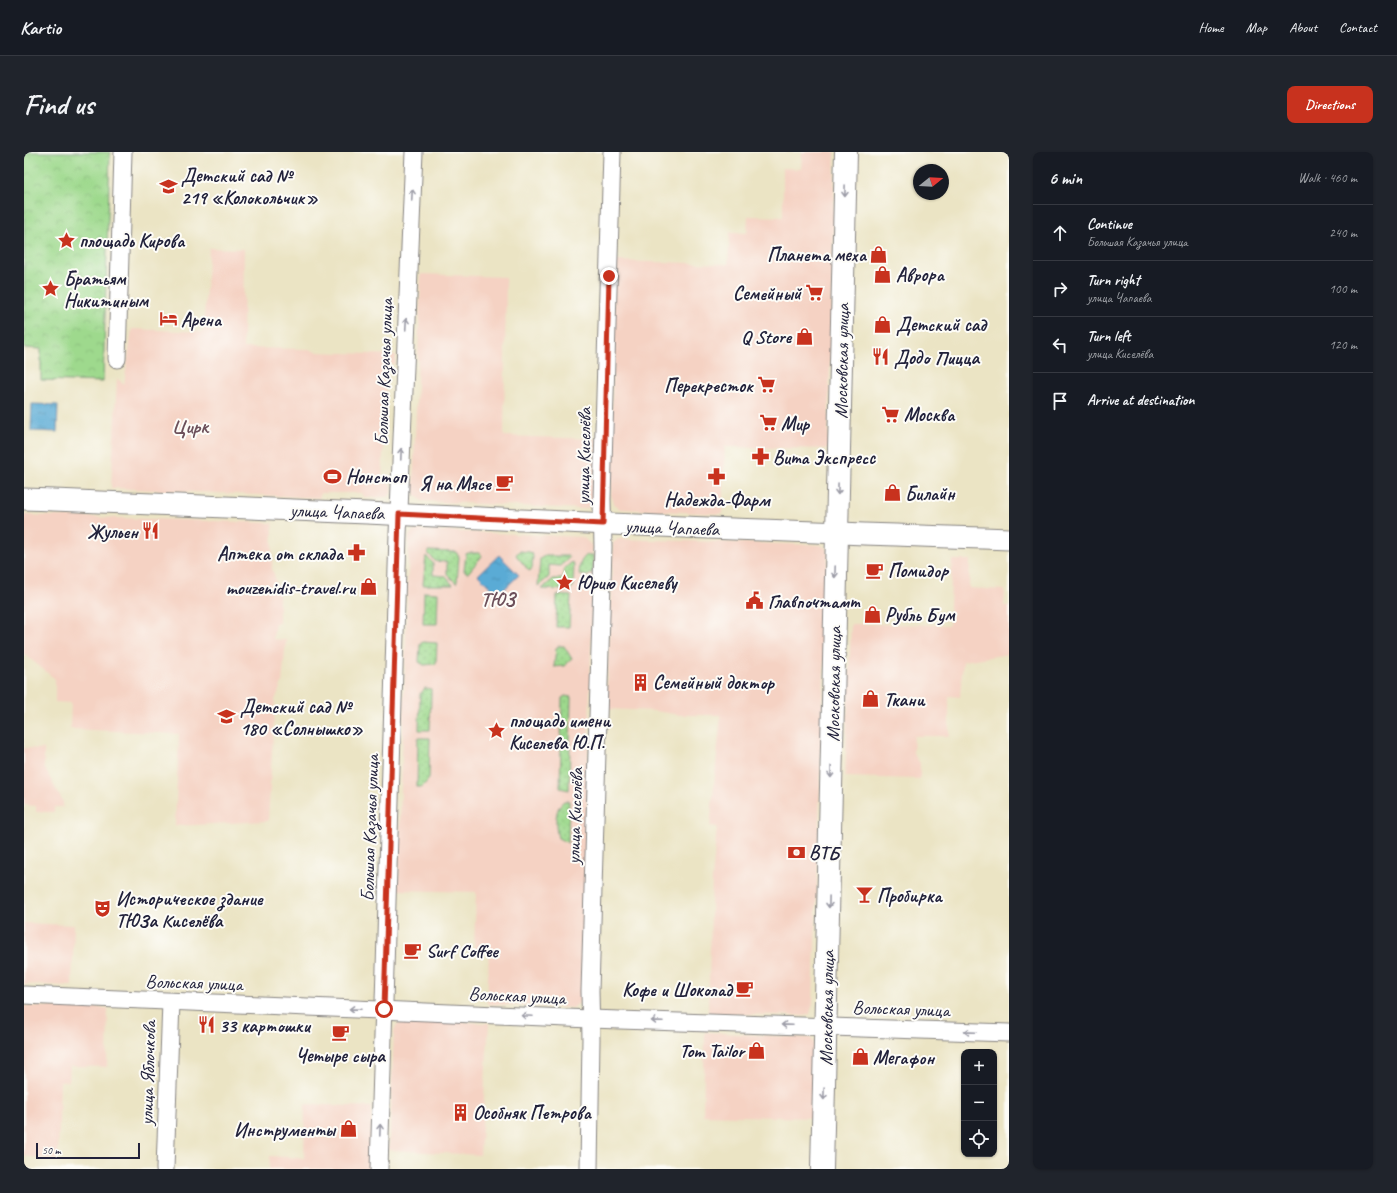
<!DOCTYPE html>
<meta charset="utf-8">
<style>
:root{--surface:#171b24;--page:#20242c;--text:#f1f3f6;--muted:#9ea1a6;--line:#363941;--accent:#c8321e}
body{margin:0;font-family:Caveat,sans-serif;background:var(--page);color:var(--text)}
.controls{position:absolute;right:12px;bottom:12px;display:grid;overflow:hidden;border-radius:8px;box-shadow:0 1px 3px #0004}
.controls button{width:36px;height:36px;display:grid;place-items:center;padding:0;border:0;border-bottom:1px solid var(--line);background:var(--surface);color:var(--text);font:20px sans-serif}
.compass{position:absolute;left:889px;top:12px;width:36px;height:36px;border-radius:50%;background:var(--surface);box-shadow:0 1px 3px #0004;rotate:72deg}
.scale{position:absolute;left:12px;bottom:10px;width:104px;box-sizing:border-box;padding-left:4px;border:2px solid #22223b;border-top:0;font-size:11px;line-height:14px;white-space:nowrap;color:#22223b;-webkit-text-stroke:3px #fdfcf7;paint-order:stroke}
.stop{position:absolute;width:12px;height:12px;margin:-9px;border:3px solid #c8321e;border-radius:50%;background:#fff}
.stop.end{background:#c8321e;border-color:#fff;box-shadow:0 1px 4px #0008}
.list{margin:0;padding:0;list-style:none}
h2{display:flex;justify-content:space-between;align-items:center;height:52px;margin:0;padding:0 16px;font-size:17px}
h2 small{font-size:13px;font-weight:400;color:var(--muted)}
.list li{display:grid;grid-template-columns:26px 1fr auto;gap:12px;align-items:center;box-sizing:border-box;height:56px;padding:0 16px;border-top:1px solid var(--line)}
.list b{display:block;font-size:15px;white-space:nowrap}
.list p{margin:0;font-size:13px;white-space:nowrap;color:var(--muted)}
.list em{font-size:13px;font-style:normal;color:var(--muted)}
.icon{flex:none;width:22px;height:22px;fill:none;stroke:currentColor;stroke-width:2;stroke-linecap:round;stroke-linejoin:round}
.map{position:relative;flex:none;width:985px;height:1017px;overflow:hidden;border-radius:8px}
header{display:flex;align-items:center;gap:24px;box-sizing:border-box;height:56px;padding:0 20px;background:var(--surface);border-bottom:1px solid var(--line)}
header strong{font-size:19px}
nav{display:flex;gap:22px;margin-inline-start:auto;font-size:14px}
.intro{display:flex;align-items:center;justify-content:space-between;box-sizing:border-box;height:96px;padding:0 24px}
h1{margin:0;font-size:28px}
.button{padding:10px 18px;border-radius:8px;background:var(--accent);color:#fff;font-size:14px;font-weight:700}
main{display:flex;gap:24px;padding:0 24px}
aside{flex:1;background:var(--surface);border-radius:8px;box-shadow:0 1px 3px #0004}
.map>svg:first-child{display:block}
.built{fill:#f5d2c3}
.grass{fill:url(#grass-dots);stroke:#607e64}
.park{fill:url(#park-crowns);stroke:#607e64}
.water{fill:url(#water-ripples);stroke:#3e6688}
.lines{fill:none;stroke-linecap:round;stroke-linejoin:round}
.minor-casing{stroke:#868380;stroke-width:19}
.tertiary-casing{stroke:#868380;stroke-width:23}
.secondary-casing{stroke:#868380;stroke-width:24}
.minor{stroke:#fff;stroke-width:17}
.tertiary{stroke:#fff;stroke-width:21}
.secondary{stroke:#fff;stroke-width:22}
.oneway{stroke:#9c9ca7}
.route{stroke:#c8321e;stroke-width:5}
.labels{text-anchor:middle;stroke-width:4;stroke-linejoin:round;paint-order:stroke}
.poi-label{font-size:19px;font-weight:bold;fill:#22223b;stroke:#fdfcf7;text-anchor:start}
.street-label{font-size:19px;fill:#22223b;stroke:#fdfcf7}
.neighbourhood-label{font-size:20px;font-weight:bold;fill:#6c505a;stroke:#fdfcf7}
</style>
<header>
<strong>Kartio</strong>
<nav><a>Home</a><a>Map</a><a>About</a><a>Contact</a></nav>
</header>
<div class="intro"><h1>Find us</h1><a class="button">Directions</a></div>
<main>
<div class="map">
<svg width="985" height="1017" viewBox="0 0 985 1017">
<defs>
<pattern id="grass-dots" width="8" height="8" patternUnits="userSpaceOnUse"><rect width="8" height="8" fill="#9ed98d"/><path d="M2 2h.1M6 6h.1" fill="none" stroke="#88ba7b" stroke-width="1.8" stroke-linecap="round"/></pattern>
<pattern id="park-crowns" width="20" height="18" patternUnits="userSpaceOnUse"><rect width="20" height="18" fill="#9ed98d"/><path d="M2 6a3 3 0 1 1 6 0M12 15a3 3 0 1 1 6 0" fill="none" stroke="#88ba7b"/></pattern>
<pattern id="water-ripples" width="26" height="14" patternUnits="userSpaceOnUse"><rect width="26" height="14" fill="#5aabd5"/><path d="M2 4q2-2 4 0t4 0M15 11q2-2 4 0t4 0" fill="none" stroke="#4a8bae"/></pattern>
</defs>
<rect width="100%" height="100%" fill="#fdfcf7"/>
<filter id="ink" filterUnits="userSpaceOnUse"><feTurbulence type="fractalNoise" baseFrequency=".025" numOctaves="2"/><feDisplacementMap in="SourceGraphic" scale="8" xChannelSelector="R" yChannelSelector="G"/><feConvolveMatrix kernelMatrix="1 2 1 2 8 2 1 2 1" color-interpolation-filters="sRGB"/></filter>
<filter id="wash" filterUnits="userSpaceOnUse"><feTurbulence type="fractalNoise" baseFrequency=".012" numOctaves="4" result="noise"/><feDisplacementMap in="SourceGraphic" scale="16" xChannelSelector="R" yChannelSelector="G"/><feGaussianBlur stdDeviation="0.9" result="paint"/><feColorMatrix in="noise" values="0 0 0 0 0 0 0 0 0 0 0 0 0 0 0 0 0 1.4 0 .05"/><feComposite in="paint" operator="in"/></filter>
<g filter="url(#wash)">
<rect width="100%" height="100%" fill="#ebe4c4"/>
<g class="built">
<polygon points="778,0 811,0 804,297 701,295 698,362 596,357 589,351 587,343 590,109 704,112 706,80 723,81 724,64 759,65 759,16 777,17"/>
<polygon points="185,96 220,97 219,196 285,197 292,200 372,203 371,212 363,212 358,327 368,334 368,340 364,345 341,346 338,341 297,341 295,346 87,336 93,226 100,233 108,177 179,180"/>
<polygon points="397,122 482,125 480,284 573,287 571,344 568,354 559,357 398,349 392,343 389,337"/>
<polygon points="0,363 249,371 248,417 250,422 255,445 255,471 251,471 249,487 262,488 258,531 251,548 244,669 151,674 155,582 46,577 47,551 31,550 31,527 0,502"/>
<polygon points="395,378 559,385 568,394 569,420 558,843 555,851 549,856 463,852 465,801 450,797 452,740 374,738 385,384 389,379"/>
<polygon points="594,387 796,393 802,396 804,402 789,852 786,862 780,864 684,861 688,727 693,675 686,674 697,563 656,563 631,559 582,557 589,391"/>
<polygon points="928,408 946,408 945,436 981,438 980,454 985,454 985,502 939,509 936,545 925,544 925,584 890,584 889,601 896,611 896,627 821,625 827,472 925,473"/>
<polygon points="0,596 20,597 20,615 39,650 39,655 30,655 30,660 12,660 12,654 0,653"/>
<polygon points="0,771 50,773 48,834 0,832"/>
<polygon points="0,854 84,856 83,915 46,914 45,929 36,930 34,1006 31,1008 0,1004"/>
<polygon points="382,868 465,871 456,1003 365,998 370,879 373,872"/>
<polygon points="681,880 787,886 790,892 788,966 679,963"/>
<polygon points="281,952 348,955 346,1017 245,1017 246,1004 280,1006"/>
</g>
<g class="grass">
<polygon points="404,399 432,400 435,405 433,430 432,431 423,422 423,410 411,409 404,401"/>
<polygon points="495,399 506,400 509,403 508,417 505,419 492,403"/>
<polygon points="444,401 456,401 458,404 444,421 440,419 442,402"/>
<path d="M563 403H569V420L564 424 555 423C556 414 555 409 563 403Z"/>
<polygon points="402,404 409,411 409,423 421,424 429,433 399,433"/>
<polygon points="520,404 544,404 545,406 536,414 525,413 525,425 514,434 516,407"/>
<polygon points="548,410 550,413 549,435 546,438 518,437 529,427 539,427 540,417"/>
<polygon points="400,440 414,441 413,472 399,472"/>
<polygon points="533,443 547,444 545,475 532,475"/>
<polygon points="398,490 413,491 412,512 400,513 395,510 396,493"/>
<polygon points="535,494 540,494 548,507 540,514 530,515 532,496"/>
<polygon points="401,536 407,537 407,542 406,578 395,578 396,542"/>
<polygon points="541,544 547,545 545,638 536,636 538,546"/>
<polygon points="394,586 406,586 405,627 398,635 393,635"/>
<path d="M540 649H545L544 691 534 686C531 675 530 656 540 649Z"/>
</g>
<polygon class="park" points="0,0 86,0 79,230 17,228 17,197 0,196"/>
<g class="water">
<polygon points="8,252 34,253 33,280 7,279"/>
<polygon points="475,403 495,423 474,443 454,423"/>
</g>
</g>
<g filter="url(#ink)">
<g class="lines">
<defs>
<g id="minor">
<polyline points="93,207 99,0"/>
<polyline points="0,843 566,867 985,881"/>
<polyline points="141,1017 147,850"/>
<polyline points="355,1017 374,382 390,0"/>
<polyline points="565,1017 567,887 566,839 579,395 578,347 588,0"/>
</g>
<path id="tertiary" d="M0 347C328 359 657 377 985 387"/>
<polyline id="secondary" points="798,1017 822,0"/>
</defs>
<use href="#minor" class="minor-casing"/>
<use href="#tertiary" class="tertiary-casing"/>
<use href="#secondary" class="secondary-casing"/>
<use href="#minor" class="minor"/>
<use href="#tertiary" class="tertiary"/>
<use href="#secondary" class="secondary"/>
</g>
<defs><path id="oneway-shaft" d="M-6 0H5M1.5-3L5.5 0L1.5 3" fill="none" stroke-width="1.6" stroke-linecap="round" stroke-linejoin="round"/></defs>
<g class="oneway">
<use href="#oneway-shaft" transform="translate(821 39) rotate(91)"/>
<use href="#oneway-shaft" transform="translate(388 43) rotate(-87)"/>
<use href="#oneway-shaft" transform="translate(382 172) rotate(-87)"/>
<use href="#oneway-shaft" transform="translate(377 302) rotate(-88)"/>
<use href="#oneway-shaft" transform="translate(814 337) rotate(91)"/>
<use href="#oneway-shaft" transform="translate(811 420) rotate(92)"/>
<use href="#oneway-shaft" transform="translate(807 620) rotate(91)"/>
<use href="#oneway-shaft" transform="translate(805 750) rotate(91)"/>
<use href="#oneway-shaft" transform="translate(331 857) rotate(-178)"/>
<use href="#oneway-shaft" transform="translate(503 864) rotate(-177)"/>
<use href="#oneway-shaft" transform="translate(633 869) rotate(-178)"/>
<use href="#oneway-shaft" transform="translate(763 873) rotate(-178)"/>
<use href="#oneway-shaft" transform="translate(946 880) rotate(-178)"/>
<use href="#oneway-shaft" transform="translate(800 942) rotate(91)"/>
<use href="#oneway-shaft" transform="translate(356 978) rotate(-88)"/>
</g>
</g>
<g class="lines" filter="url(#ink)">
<polyline class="route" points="360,857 375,362 579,372 585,124"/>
</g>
<defs>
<symbol id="school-bare" viewBox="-9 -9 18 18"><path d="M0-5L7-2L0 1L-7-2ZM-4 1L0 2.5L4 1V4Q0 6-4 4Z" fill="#c8321e" stroke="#fdfcf7" stroke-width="2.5" paint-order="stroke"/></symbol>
<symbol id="sight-bare" viewBox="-9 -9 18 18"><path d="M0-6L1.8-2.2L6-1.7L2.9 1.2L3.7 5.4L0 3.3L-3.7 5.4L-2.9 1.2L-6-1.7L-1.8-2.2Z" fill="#c8321e" stroke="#fdfcf7" stroke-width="2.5" paint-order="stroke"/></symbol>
<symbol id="shop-bare" viewBox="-9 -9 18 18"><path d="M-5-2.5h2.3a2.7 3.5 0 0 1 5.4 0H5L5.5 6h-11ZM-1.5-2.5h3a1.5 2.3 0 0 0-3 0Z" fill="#c8321e" stroke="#fdfcf7" stroke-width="2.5" paint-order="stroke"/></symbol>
<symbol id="supermarket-bare" viewBox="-9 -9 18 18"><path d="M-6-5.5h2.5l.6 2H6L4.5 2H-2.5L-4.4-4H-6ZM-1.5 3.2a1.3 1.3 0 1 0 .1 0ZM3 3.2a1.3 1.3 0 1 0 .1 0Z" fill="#c8321e" stroke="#fdfcf7" stroke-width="2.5" paint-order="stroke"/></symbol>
<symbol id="hotel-bare" viewBox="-9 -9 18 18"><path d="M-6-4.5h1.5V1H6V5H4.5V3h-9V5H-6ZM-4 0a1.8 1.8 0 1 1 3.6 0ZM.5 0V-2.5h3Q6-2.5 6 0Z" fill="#c8321e" stroke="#fdfcf7" stroke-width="2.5" paint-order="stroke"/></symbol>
<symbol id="restaurant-bare" viewBox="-9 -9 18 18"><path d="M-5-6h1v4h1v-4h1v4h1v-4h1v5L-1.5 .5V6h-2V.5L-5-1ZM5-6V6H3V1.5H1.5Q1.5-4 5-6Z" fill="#c8321e" stroke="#fdfcf7" stroke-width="2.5" paint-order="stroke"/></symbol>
<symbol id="pharmacy-bare" viewBox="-9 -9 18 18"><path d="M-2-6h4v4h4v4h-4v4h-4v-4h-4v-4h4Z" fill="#c8321e" stroke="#fdfcf7" stroke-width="2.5" paint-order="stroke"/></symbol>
<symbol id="stadium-bare" viewBox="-9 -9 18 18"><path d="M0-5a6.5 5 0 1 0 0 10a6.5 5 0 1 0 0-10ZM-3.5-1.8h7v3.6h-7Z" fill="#c8321e" stroke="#fdfcf7" stroke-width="2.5" paint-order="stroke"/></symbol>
<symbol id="cafe-bare" viewBox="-9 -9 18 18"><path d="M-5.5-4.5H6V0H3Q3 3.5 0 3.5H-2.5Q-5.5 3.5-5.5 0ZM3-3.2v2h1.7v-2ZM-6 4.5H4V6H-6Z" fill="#c8321e" stroke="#fdfcf7" stroke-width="2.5" paint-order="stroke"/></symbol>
<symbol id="civic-bare" viewBox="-9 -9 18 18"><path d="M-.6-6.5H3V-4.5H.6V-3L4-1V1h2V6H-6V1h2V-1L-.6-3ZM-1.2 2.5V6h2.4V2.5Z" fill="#c8321e" stroke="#fdfcf7" stroke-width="2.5" paint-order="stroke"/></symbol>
<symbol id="building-bare" viewBox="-9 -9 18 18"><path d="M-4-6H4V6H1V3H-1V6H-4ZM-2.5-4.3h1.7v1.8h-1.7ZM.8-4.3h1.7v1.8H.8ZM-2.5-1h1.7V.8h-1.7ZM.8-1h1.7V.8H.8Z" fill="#c8321e" stroke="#fdfcf7" stroke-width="2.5" paint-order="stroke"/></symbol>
<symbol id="bank-bare" viewBox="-9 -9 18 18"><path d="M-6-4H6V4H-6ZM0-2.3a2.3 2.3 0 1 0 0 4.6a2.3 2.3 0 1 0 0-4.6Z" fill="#c8321e" stroke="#fdfcf7" stroke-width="2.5" paint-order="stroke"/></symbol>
<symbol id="bar-bare" viewBox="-9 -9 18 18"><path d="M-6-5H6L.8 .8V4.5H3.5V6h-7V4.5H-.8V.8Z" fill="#c8321e" stroke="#fdfcf7" stroke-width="2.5" paint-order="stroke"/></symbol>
<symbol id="theatre-bare" viewBox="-9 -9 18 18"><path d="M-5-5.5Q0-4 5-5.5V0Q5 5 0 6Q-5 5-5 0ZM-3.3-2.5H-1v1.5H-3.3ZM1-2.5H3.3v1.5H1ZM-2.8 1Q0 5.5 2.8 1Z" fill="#c8321e" stroke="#fdfcf7" stroke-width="2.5" paint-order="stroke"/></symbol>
</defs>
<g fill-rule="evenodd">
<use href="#school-bare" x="132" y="22" width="25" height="25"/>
<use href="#sight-bare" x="30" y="76" width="25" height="25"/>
<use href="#shop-bare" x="842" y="90" width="25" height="25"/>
<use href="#shop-bare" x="846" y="110" width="25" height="25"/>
<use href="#sight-bare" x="14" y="124" width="25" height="25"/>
<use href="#supermarket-bare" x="778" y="128" width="25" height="25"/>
<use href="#hotel-bare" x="132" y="154" width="25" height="25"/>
<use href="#shop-bare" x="846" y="160" width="25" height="25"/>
<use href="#shop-bare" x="768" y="172" width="25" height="25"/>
<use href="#restaurant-bare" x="844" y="192" width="25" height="25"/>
<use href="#supermarket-bare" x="730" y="220" width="25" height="25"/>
<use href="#supermarket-bare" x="854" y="250" width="25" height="25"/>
<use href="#supermarket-bare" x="732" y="258" width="25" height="25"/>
<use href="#pharmacy-bare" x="724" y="292" width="25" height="25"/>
<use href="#stadium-bare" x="296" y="312" width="25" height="25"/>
<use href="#pharmacy-bare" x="680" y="312" width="25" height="25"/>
<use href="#cafe-bare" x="468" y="318" width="25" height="25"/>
<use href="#shop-bare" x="856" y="328" width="25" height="25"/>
<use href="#restaurant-bare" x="114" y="366" width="25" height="25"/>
<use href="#pharmacy-bare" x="320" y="388" width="25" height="25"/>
<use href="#cafe-bare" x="838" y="406" width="25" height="25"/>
<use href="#sight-bare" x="528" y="418" width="25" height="25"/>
<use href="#shop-bare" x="332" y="422" width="25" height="25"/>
<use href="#civic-bare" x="718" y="436" width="25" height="25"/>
<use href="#shop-bare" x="836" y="450" width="25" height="25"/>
<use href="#building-bare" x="604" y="518" width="25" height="25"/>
<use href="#shop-bare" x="834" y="534" width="25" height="25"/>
<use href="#school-bare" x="190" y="552" width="25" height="25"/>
<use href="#sight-bare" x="460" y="566" width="25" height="25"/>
<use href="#bank-bare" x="760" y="688" width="25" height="25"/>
<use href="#bar-bare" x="828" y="730" width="25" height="25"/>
<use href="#theatre-bare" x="66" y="744" width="25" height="25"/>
<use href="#cafe-bare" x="376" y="786" width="25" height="25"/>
<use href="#cafe-bare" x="708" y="824" width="25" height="25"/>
<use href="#restaurant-bare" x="170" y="860" width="25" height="25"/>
<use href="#cafe-bare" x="304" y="868" width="25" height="25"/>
<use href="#shop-bare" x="720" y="886" width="25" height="25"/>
<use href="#shop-bare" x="824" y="892" width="25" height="25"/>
<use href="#building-bare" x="424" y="948" width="25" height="25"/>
<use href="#shop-bare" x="312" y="964" width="25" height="25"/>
</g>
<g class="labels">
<g class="poi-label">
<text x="157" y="30">Детский сад №<tspan x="157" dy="22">219 «Колокольчик»</tspan></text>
<text x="55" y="95">площадь Кирова</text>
<text x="842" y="109" text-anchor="end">Планета меха</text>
<text x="872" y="129">Аврора</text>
<text x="40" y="133">Братьям<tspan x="40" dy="22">Никитиным</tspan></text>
<text x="777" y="148" text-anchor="end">Семейный</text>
<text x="157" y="174">Арена</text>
<text x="872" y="179">Детский сад</text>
<text x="767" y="191" text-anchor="end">Q Store</text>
<text x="870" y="212">Додо Пицца</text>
<text x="729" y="240" text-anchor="end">Перекресток</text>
<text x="880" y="269">Москва</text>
<text x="757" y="278">Мир</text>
<text x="749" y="312">Вита Экспресс</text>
<text x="322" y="331">Нонстоп</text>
<text x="467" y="338" text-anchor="end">Я на Мясе</text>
<text x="881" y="348">Билайн</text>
<text x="693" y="354" text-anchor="middle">Надежда-Фарм</text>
<text x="114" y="386" text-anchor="end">Жульен</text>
<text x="319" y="408" text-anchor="end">Аптека от склада</text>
<text x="864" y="425">Помидор</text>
<text x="553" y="437">Юрию Киселеву</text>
<text x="331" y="442" text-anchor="end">mouzenidis-travel.ru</text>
<text x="744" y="456">Главпочтамт</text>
<text x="861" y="469">Рубль Бум</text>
<text x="629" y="537">Семейный доктор</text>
<text x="860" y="554">Ткани</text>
<text x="216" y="561">Детский сад №<tspan x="216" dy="22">180 «Солнышко»</tspan></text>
<text x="485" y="575">площадь имени<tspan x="485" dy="22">Киселева Ю.П.</tspan></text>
<text x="785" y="707">ВТБ</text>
<text x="853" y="750">Пробирка</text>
<text x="92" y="753">Историческое здание<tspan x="92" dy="22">ТЮЗа Киселёва</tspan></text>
<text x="402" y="805">Surf Coffee</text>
<text x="708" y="844" text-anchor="end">Кофе и Шоколад</text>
<text x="195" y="880">33 картошки</text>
<text x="720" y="905" text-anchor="end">Tom Tailor</text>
<text x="316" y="910" text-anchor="middle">Четыре сыра</text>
<text x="849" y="912">Мегафон</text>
<text x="449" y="967">Особняк Петрова</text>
<text x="311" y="984" text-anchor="end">Инструменты</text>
</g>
<g class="street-label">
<text transform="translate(817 209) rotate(-89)" y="7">Московская улица</text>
<text transform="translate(359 220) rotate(-88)" y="7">Большая Казачья улица</text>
<text transform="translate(559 304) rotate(-89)" y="7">улица Киселёва</text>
<text transform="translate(313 359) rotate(2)" y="7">улица Чапаева</text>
<text transform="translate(648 375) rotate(2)" y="7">улица Чапаева</text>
<text transform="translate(809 532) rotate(-89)" y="7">Московская улица</text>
<text transform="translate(550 664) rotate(-88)" y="7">улица Киселёва</text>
<text transform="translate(345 676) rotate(-88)" y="7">Большая Казачья улица</text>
<text transform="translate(170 830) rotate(2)" y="7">Вольская улица</text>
<text transform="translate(493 843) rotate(3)" y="7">Вольская улица</text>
<text transform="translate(802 856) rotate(-89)" y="7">Московская улица</text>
<text transform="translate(877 856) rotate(2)" y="7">Вольская улица</text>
<text transform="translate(123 921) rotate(-88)" y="7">улица Яблочкова</text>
</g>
<g class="neighbourhood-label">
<text x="166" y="281">Цирк</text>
<text x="474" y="454">ТЮЗ</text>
</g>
</g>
</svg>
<div class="controls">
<button>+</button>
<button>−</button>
<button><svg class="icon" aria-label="locate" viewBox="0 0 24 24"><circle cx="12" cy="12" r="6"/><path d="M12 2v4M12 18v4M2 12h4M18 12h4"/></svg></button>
</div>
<svg class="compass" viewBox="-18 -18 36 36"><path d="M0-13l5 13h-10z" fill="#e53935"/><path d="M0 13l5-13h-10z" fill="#9ea1a6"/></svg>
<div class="scale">50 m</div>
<div class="stop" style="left:360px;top:857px"></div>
<div class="stop end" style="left:585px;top:124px"></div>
</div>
<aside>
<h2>6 min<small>Walk · 460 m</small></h2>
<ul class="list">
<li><svg class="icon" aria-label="ahead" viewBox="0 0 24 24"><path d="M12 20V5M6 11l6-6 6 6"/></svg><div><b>Continue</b><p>Большая Казачья улица</p></div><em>240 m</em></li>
<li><svg class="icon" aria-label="right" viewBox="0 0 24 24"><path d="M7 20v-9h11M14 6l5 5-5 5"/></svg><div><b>Turn right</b><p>улица Чапаева</p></div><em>100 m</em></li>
<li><svg class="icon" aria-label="left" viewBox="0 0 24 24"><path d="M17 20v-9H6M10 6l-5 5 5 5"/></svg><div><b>Turn left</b><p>улица Киселёва</p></div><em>120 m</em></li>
<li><svg class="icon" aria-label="arrive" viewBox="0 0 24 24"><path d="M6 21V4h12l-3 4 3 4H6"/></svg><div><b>Arrive at destination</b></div></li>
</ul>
</aside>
</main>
